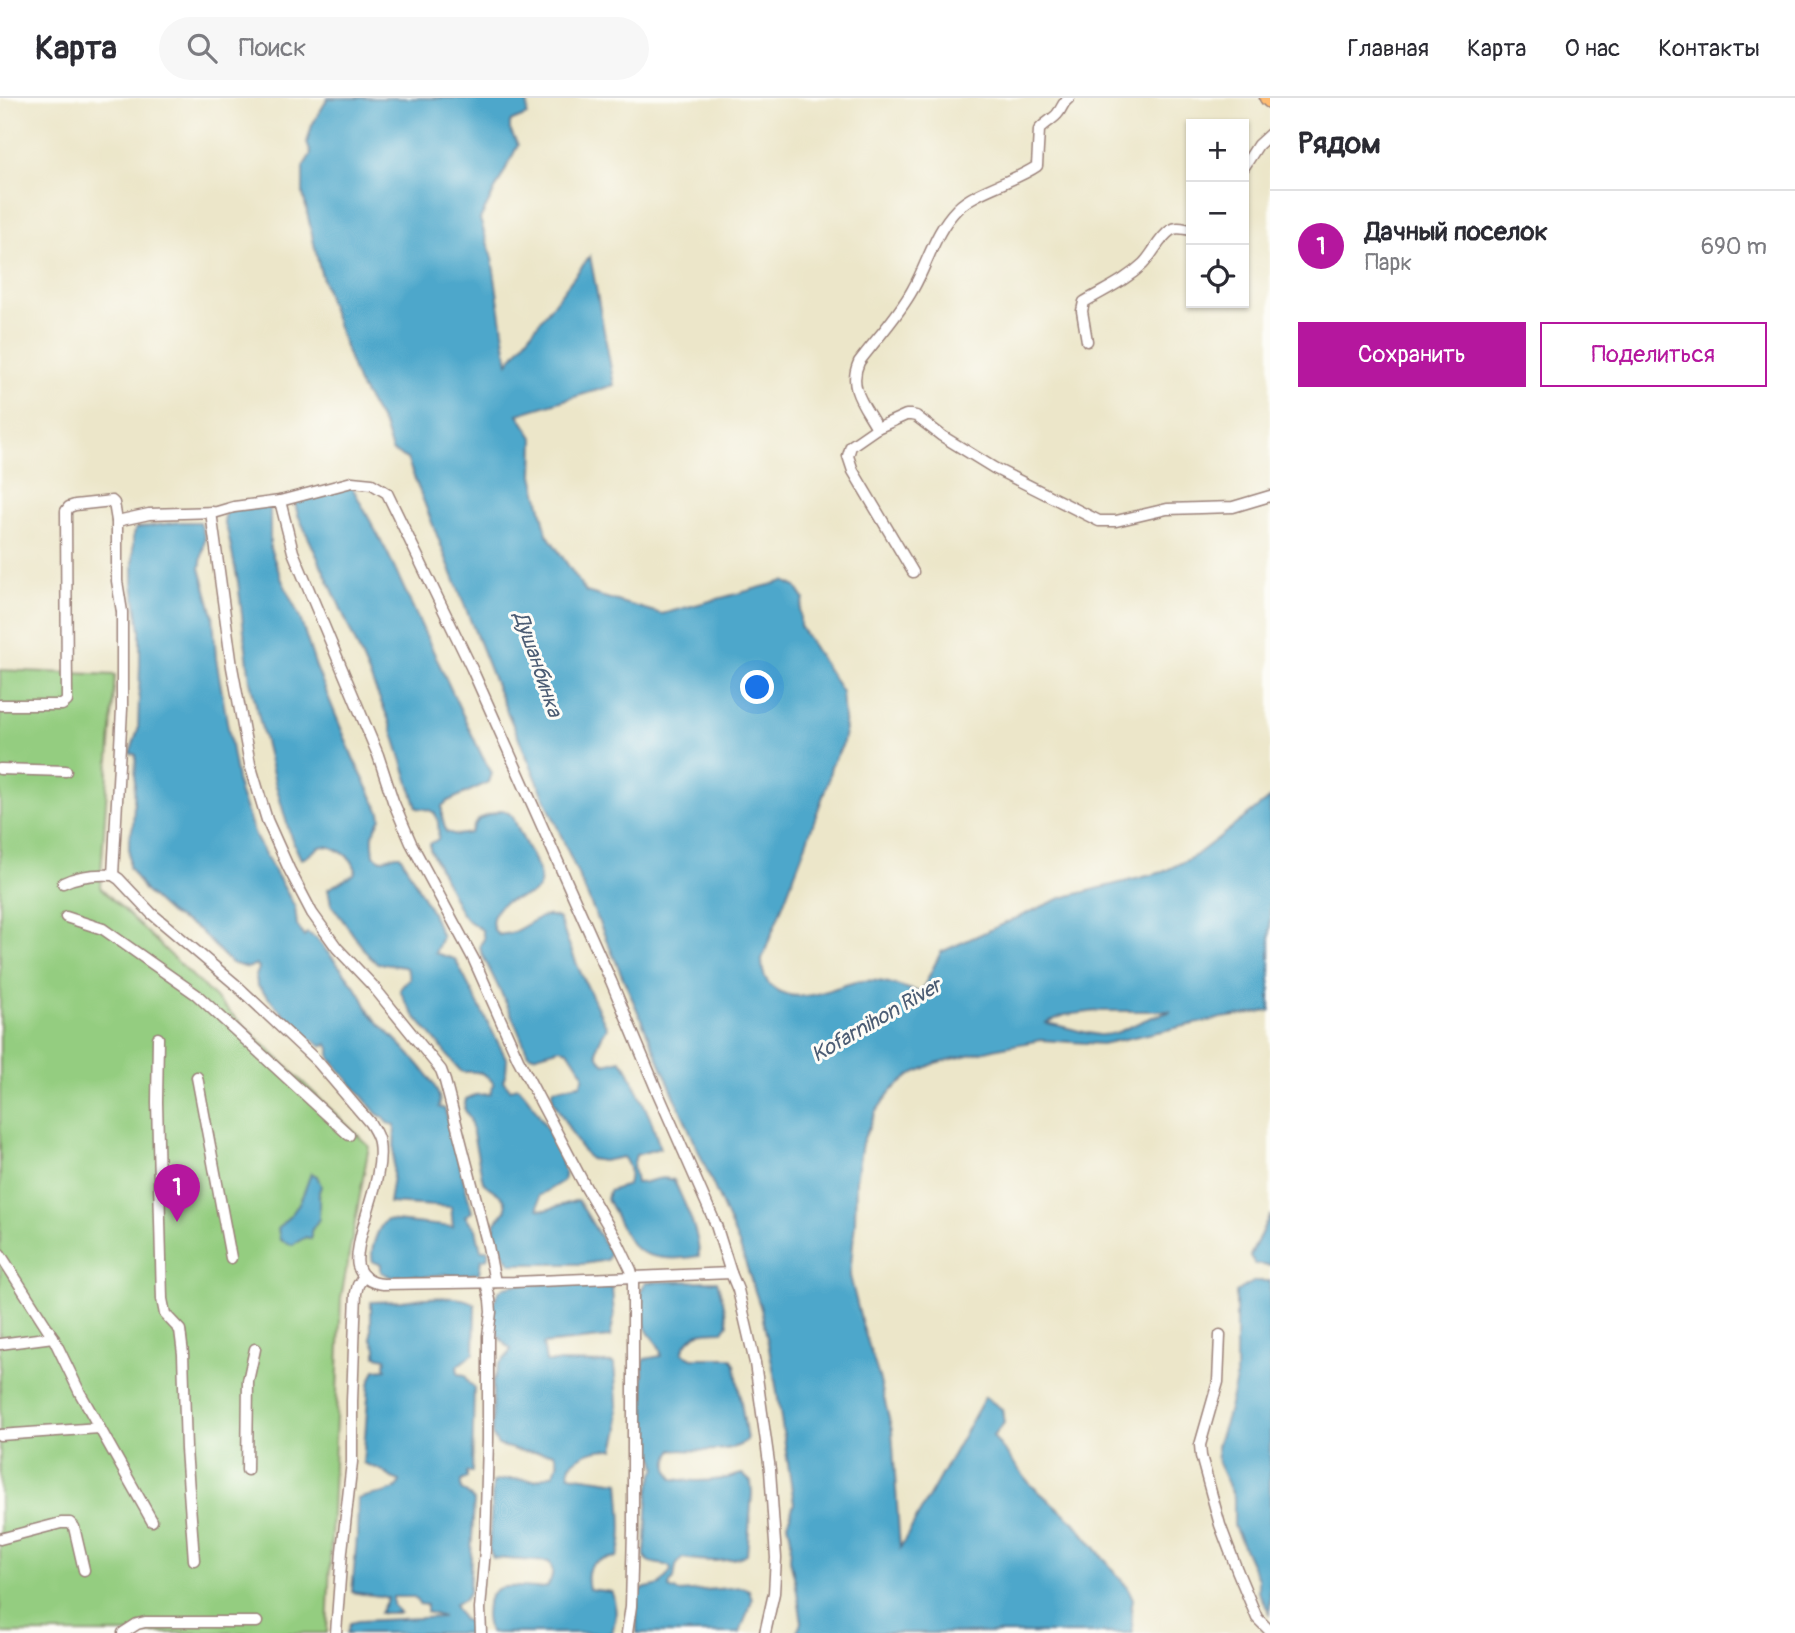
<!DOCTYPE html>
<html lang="ru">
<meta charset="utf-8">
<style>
:root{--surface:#fff;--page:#f7f7f7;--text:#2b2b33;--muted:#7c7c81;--line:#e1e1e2;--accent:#b5179e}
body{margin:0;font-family:Pangolin,sans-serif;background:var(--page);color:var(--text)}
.controls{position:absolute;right:21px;top:21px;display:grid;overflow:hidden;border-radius:0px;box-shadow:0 2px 5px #0004}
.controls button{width:63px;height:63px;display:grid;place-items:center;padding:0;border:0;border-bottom:2px solid var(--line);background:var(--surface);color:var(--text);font:35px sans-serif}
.you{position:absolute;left:758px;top:590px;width:24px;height:24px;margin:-18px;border:5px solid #fff;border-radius:50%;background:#1a73e8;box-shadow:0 0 0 10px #1a73e833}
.badge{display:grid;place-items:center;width:46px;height:46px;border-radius:50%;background:var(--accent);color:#fff;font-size:23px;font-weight:700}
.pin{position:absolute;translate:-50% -58px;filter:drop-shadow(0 2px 4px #0008)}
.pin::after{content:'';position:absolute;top:37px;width:24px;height:21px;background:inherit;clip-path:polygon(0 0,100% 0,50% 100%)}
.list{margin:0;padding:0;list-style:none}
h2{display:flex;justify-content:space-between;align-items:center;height:91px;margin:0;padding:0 28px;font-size:30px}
h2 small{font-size:23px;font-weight:400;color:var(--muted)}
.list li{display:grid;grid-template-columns:46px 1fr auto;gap:21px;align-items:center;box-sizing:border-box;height:112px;padding:0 28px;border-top:2px solid var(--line)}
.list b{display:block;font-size:26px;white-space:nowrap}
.list p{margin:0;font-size:23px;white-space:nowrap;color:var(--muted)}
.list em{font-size:23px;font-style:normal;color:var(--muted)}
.actions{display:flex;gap:14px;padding:21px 28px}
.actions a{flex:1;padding:16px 0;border:2px solid var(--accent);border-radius:0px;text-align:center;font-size:24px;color:var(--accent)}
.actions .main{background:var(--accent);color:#fff}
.icon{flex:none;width:38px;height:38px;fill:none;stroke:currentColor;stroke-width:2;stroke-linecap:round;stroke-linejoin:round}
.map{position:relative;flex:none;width:1270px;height:1535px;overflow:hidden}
header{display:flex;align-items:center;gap:42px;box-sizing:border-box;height:98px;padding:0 35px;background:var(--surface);border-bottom:2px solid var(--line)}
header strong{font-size:33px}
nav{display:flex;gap:38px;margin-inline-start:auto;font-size:24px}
.search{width:490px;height:63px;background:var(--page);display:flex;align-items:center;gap:18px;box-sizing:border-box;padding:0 24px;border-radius:38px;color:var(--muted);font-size:26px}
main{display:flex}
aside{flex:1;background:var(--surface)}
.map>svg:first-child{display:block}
.green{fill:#94cd80;stroke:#6f7656;stroke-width:2}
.water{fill:#4da7cb;stroke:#4c637b;stroke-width:2;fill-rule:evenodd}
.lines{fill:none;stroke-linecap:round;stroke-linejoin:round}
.minor-casing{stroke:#9b827a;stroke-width:13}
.major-casing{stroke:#9b827a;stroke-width:17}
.minor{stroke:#fff;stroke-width:10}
.major{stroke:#ffbb71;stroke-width:14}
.labels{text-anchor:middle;stroke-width:6;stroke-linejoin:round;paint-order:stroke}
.water-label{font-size:21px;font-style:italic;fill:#4b5c73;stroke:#fdfcf7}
</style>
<header>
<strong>Карта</strong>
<div class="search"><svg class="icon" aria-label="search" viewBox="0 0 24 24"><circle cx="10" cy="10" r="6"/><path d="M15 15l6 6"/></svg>Поиск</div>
<nav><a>Главная</a><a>Карта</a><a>О нас</a><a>Контакты</a></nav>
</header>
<main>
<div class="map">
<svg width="1270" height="1535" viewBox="0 0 1270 1535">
<rect width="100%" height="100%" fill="#fdfcf7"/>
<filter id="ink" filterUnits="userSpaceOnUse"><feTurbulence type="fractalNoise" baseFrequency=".0143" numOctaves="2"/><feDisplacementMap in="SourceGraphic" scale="14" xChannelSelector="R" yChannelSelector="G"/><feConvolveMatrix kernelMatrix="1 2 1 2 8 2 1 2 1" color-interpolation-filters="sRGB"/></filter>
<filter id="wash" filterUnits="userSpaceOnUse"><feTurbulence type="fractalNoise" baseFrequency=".00686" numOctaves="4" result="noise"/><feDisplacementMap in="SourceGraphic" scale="28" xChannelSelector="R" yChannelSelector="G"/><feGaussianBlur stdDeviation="1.57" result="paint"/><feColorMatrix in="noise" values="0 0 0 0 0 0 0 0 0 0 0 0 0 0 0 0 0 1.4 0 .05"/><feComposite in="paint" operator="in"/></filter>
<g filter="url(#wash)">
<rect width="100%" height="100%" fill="#ece6c9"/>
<polygon class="green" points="0,572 115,577 100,789 369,1048 341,1200 327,1535 0,1535"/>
<g class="water">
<path d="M328 0H528L527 17 510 24V32L518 47 480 121 492 160 508 265 590 158 614 287 518 316 534 341 533 377 547 436 586 494 662 516 784 483 796 489 804 501 800 512V528L842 594 845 634 842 648 831 668 828 684 802 757 762 861C761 887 778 899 804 898 824 897 843 885 862 883 882 880 902 890 921 894L941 854 1061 800 1163 774 1195 758 1270 700V913L1222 920 1102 946 1041 942 998 950 936 965 912 976 891 993 875 1015 862 1045 856 1082 855 1124 850 1178 862 1226 879 1279 892 1333 900 1450 985 1299 1002 1311 1004 1325 993 1338 1030 1386 1074 1424 1128 1490 1133 1501 1131 1513 1133 1535H796L802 1524 795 1482 790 1462 791 1441 788 1425 794 1405 774 1275 761 1211 739 1146 499 595 407 361 392 353 385 330 357 283 329 203 319 168 303 96V69L311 56 307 45 312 27ZM1098 913H1171C1165 916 1157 917 1150 920 1132 926 1119 938 1099 937 1080 935 1063 927 1045 925L1065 917Z"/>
<path d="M351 387 387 454 482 658 492 675 489 684 448 703 442 708V719L446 734 457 737 470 735C479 716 484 719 503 712 506 714 510 715 512 718 515 722 517 729 519 733 524 745 546 778 539 789 532 801 515 798 504 805 493 812 487 828 499 837 501 836 508 836 510 835 525 831 543 810 559 821L578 869 607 930C599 942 590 957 605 966L620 962 626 968 651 1022 660 1050 636 1057 633 1068 636 1085C653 1085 655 1077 674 1082 684 1106 699 1132 699 1158 679 1162 644 1163 631 1145 621 1132 615 1115 607 1101L609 1093 628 1087C631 1075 630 1068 623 1059L603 1063 590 1061 578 1046 554 1004 552 996 554 991 580 986 583 981V975L568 952 561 950 533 958 528 956 510 913 481 854 480 847 484 841 482 832 466 821 460 813 430 751V746L438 741C439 735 439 721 435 716 432 711 422 711 417 710L388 620 338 504 298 417 295 406 296 399 300 398H322Z"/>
<path d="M270 404V450L282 482 300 520 316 569 354 662 380 714 381 720C371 738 372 736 374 757L381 762 396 757H400L432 815 442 839 435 855 455 861 507 962 506 974 503 983 510 991 518 989C533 1002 561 1053 564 1072 565 1077 564 1078 563 1083L539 1098 538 1111 546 1112 578 1102 610 1155 607 1162 584 1166H511C504 1156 491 1139 495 1126 498 1119 507 1115 506 1107 505 1097 490 1092 483 1084L470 1021 464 1010 466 1001 475 997 490 996 494 986C485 973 476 973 462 974 452 965 445 953 436 943 422 926 408 913 400 892L403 887 410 881 407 871 404 869 377 865 369 858 331 806 328 791 354 776 356 772C355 770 353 764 351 762 345 755 329 746 320 749 314 751 311 758 301 761L291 740 275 684 250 583 238 484 228 435 224 424 226 413Z"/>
<path d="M180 424H200L205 440 200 470 213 517 216 560 239 693 257 742 295 809 297 827 304 838 307 835 316 840C330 858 347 876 360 896 364 902 366 909 370 915 385 934 447 985 439 1009L445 1011 472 1114 465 1118 476 1131 481 1152H488V1160L481 1162 479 1175 453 1178 446 1176 422 1179 416 1177 391 1179 381 1174V1166L373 1164C369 1152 378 1130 386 1122L453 1129 451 1109 389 1105 393 1078 395 1027 387 1025 385 1020 377 1016 330 960V950L327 946 321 948 313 942H307L257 887 256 878 259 870 256 866 248 870 231 865 198 831 170 816 145 793 129 769V741L133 728 136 657 130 655 138 632 140 566V532L133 487V439L136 430Z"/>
<path d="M311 1075 317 1078 321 1088 319 1094V1121L311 1133V1141L306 1139 292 1147 280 1142 278 1131C282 1124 289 1120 294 1113 303 1101 306 1088 311 1075Z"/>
<polygon points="1270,1117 1270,1168 1255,1166 1250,1158"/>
<path d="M717 1183 723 1203 728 1226 723 1233C703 1233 689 1233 682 1255L692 1260H731L735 1266 747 1342C735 1356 691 1352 672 1352 666 1364 666 1370 673 1381 696 1385 720 1383 742 1376L751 1384 752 1395 747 1456C729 1466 702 1463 682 1460L676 1468 674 1481 670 1485 669 1490 679 1494 742 1489 749 1492 752 1502 740 1535H637L636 1494 646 1490 660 1487 671 1473 670 1469C663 1465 654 1467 648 1463 642 1458 646 1449 646 1442 648 1418 644 1392 657 1370L655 1361 643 1347V1268L644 1261 661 1258C661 1247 654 1243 648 1234 640 1220 636 1197 646 1184Z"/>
<polygon points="1255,1183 1270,1183 1270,1515 1258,1494 1258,1481 1234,1428 1234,1399 1218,1365 1217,1348 1227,1318 1236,1282 1236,1194"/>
<path d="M585 1186 612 1189 614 1220 610 1239 543 1246 546 1264 614 1265 619 1331 614 1351C596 1351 583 1354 570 1367L569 1377 619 1384C620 1402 626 1444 617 1459 595 1462 583 1465 589 1491L612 1494C617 1513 617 1516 612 1535H489C486 1523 484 1513 489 1501 497 1479 529 1494 547 1489 552 1481 555 1472 549 1464L493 1460 489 1451 493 1384 509 1381 536 1382 553 1376C557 1369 560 1363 554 1355L520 1353 498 1347 492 1337 493 1284 499 1266 508 1257 511 1251C499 1242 495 1234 493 1219 492 1210 494 1195 503 1190 514 1183 569 1186 585 1186Z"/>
<path d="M424 1200C438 1200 465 1197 475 1207L474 1255 457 1268 458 1276 465 1277 469 1285 474 1289 472 1374H467V1380L461 1383V1392L467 1395 474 1403 469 1494 464 1502 454 1507 462 1521 469 1524 468 1535H347L350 1525 358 1523 443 1519 427 1514V1507L419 1506 414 1499H393V1507L400 1515H380L388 1500C376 1496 364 1497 352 1494L357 1438 358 1401C373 1395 383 1398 398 1389L400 1383 392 1380 381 1372 363 1365 369 1286 375 1272 386 1271 385 1267 386 1260 376 1258V1250L371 1240V1204L402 1203Z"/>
</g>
</g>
<g filter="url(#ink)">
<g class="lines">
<defs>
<g id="minor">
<polyline points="1244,69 1258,47 1270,36"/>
<path d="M1087 243 1082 213 1084 204C1104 192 1125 183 1143 166 1153 156 1159 140 1171 132 1177 128 1184 131 1191 132"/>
<path d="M877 330C865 308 847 290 859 264 877 240 899 217 913 191 928 165 935 133 957 111 976 92 1014 84 1037 68L1039 32C1044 25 1054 21 1058 15 1063 9 1062 5 1069 0"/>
<polyline points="280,403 352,384 372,386 387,395 472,571 611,883 657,993 716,1127 731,1175"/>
<polyline points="211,414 232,569 250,666 267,722 289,771 312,815 337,850 373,888 441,972 445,983 488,1148 495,1184"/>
<polyline points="117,423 149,416 217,414 234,409 280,403 293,454 378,657 393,703 411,745 474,862 518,961 585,1088 617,1143 631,1172 633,1179 633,1432 631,1508 627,1535"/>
<polyline points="913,474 853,373 848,358 851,348 877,330 906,317 911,317 916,318 942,338 994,370 1099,423 1116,423 1167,411 1233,409 1270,398"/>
<path d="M0 607H62L67 603 66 413 69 409 75 407 112 403 114 405 117 423V483L122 514V611L113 777C96 776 79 777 63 785"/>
<polyline points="0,671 66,673"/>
<path d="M113 777 119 781 151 815 235 886 318 964 370 1025C374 1032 378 1037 379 1045 384 1077 364 1115 359 1147 358 1154 356 1161 358 1168 362 1181 372 1185 383 1186L514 1184 731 1175 738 1192 755 1265 770 1372 776 1460 774 1495 765 1535"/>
<polyline points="66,819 103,831 197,897 349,1037"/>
<polyline points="158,940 157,1004 162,1201 165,1216 180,1232 183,1256 186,1351 194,1462"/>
<polyline points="197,979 231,1160"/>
<polyline points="0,1156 53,1239 80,1295 152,1423"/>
<polyline points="1220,1237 1218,1284 1200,1347 1201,1358 1220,1427 1237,1472 1257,1520 1270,1533"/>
<polyline points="0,1246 53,1239"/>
<polyline points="0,1337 99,1330"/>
<polyline points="247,1372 248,1283 255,1251"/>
<polyline points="0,1441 61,1425 70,1425 74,1429 84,1472"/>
<polyline points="123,1535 137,1526 145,1524 257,1524"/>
<polyline points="336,1535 342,1453 352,1364 352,1303 356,1195 358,1187 364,1178"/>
<polyline points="481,1535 480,1511 485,1452 488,1342 488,1238 491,1214 490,1202 486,1184"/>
</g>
<polyline id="major" points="1267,0 1270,3"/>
</defs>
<use href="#minor" class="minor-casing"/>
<use href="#major" class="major-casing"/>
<use href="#minor" class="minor"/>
<use href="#major" class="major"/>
</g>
</g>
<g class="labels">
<g class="water-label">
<text transform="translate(538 566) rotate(71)" y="7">Душанбинка</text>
<text transform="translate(876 922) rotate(-30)" y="7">Kofarnihon River</text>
</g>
</g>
</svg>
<div class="controls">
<button>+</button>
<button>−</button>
<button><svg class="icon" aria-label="locate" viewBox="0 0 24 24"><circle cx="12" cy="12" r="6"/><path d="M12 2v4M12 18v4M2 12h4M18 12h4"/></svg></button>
</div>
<div class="you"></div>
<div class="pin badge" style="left:177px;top:1124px">1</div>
</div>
<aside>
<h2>Рядом<small></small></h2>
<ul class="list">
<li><span class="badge">1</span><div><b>Дачный поселок</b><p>Парк</p></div><em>690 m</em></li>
</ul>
<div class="actions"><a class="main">Сохранить</a><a>Поделиться</a></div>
</aside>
</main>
